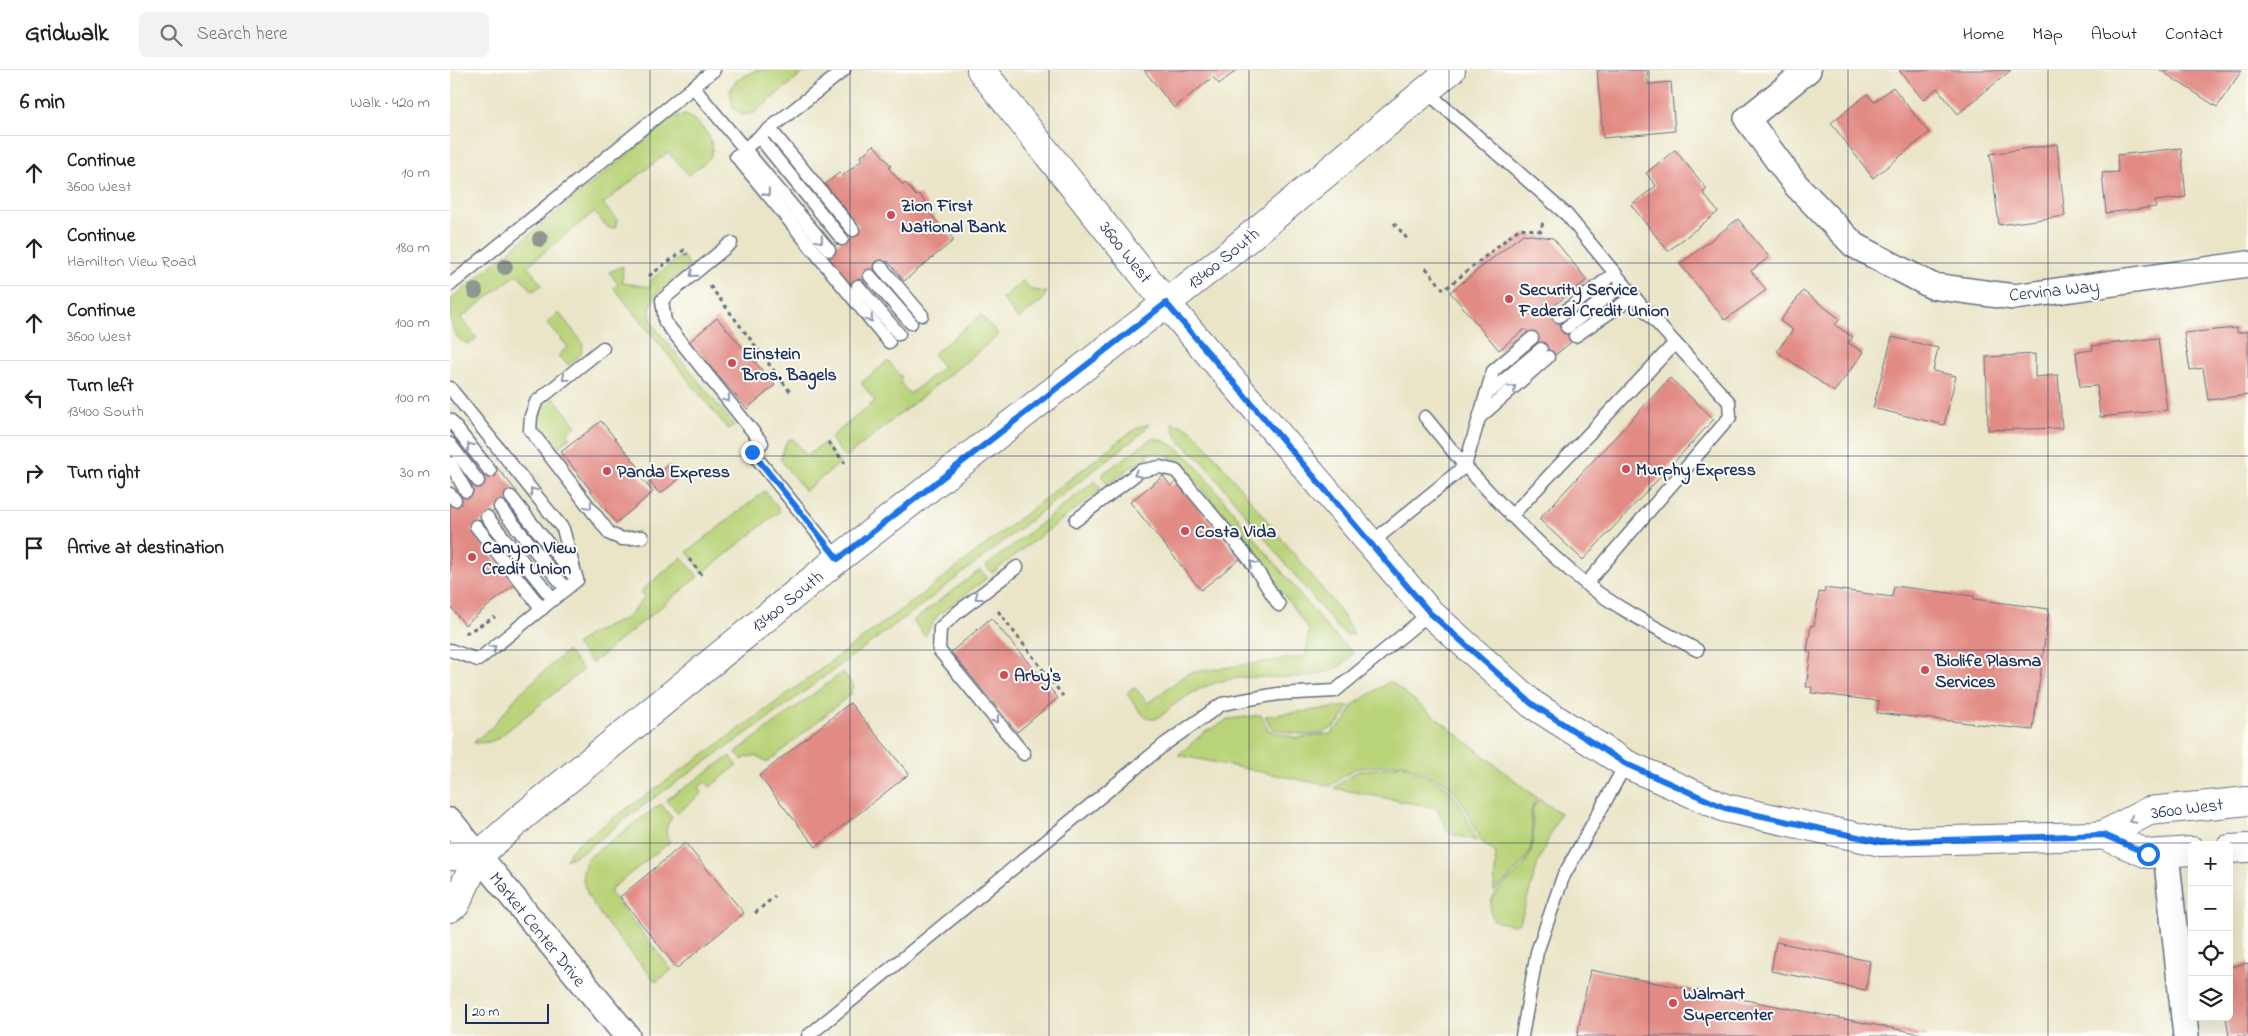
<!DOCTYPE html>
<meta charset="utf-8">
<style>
:root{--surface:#fff;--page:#f2f2f2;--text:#202124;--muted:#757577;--line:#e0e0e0}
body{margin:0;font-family:"Indie Flower",sans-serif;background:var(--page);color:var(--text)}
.controls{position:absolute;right:15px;bottom:15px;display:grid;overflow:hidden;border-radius:8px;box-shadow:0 5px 20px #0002}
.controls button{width:45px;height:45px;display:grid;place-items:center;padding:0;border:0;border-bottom:1px solid var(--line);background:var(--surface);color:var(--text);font:25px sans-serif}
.scale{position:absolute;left:15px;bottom:12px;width:84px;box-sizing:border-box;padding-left:5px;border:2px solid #1b2f5e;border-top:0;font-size:14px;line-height:18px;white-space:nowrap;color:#1b2f5e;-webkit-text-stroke:4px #fdfcf7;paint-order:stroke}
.stop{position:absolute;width:15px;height:15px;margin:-11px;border:4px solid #1a73e8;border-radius:50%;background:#fff}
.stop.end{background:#1a73e8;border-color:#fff;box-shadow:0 1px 5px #0008}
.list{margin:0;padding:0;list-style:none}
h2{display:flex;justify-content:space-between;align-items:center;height:65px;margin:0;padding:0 20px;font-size:21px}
h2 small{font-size:16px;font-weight:400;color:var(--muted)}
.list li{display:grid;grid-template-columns:32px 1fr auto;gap:15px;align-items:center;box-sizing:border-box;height:75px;padding:0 20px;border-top:1px solid var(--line)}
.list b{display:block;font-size:19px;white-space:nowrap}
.list p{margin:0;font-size:16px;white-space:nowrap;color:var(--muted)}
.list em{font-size:16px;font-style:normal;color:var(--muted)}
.icon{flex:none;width:28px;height:28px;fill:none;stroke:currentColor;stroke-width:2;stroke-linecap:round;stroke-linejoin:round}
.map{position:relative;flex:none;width:1798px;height:966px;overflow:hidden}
header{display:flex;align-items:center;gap:30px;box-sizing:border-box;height:70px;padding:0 25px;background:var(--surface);border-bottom:1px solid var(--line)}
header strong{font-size:24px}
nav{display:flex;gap:28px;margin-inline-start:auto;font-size:18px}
.search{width:350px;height:45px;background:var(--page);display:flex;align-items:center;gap:12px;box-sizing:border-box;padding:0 18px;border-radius:8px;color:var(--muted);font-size:19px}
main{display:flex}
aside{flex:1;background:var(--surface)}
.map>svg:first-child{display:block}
.green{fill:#b9d378;stroke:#6a816b}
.building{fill:#e28b84}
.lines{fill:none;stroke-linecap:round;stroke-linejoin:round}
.service-casing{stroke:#636f83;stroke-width:15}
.minor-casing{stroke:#636f83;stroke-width:28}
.tertiary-casing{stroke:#636f83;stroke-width:30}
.secondary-casing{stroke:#636f83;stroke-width:30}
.path{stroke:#636f83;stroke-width:3;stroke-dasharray:4 4;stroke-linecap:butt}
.service{stroke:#fff;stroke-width:12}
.minor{stroke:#fff;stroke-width:25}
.tertiary{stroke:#fff;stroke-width:28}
.secondary{stroke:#fff;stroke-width:28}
.tree{fill:#8e9791}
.oneway{stroke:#8d97ae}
.route{stroke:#1a73e8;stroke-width:6}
.grid{fill:none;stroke:#1b2f5e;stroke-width:1;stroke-opacity:0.55}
.poi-dot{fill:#d1495b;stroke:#fdfcf7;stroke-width:2}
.labels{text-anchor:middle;stroke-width:4;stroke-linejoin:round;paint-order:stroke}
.poi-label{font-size:18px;font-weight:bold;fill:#1b2f5e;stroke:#fdfcf7;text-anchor:start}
.street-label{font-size:18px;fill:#1b2f5e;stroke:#fdfcf7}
</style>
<header>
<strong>Gridwalk</strong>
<div class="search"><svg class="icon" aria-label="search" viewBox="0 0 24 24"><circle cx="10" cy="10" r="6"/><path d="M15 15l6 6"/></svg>Search here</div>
<nav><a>Home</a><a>Map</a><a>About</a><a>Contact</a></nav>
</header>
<main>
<aside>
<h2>6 min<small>Walk · 420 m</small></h2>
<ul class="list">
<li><svg class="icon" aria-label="ahead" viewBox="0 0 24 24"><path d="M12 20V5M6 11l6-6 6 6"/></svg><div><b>Continue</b><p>3600 West</p></div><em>10 m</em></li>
<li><svg class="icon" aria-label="ahead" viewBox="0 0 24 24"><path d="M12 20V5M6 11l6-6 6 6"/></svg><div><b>Continue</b><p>Hamilton View Road</p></div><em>180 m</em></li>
<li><svg class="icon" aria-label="ahead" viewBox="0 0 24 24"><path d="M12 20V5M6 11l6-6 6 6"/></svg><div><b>Continue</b><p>3600 West</p></div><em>100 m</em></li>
<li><svg class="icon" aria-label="left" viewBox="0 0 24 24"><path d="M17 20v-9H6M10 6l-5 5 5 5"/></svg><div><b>Turn left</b><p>13400 South</p></div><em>100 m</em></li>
<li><svg class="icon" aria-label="right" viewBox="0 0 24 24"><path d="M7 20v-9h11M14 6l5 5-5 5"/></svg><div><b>Turn right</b></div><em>30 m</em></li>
<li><svg class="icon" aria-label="arrive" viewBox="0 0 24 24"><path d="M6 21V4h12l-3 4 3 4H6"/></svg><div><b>Arrive at destination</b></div></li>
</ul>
</aside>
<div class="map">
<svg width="1798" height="966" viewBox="0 0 1798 966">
<rect width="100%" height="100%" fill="#fdfcf7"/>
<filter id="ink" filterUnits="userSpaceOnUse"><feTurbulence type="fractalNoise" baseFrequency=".02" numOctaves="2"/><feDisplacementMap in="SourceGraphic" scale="10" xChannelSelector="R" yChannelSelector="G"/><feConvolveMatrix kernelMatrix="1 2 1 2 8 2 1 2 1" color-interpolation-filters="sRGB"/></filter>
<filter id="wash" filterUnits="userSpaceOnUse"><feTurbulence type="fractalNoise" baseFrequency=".0096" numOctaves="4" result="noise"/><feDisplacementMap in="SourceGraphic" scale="20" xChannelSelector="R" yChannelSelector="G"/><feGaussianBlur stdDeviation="1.12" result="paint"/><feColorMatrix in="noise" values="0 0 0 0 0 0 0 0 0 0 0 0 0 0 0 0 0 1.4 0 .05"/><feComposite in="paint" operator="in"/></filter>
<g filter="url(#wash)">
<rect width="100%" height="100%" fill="#eae5c7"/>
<g class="green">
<polygon points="305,0 351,0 353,3 304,43 293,45 283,38 280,20 286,11"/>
<path d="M235 45C247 49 270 72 260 87 255 94 245 99 239 105L218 82 153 134 167 150 165 158H158L144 142 77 196 92 215 83 221 67 204 11 248 27 268 18 274C0 268 0 248 0 230L219 50 227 46Z"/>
<path d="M232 185 240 196C219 214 186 229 207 260L284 355 278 359 164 218 168 214 159 202 173 196 172 213 200 217 201 210Z"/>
<polygon points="573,211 582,220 597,222 592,231 568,249 552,228"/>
<polygon points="109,243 133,273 131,284 119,295 108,286 118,277 97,253"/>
<polygon points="531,245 549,265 395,388 380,368 425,331 411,313 438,291 452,308 449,311 460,324 493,297 483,284"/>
<path d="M104 328 126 356 117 363 120 367 106 379C89 357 76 348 104 328Z"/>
<polygon points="722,353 737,357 750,368 888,538 904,564 896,565 886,556 753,392 727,369"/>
<polygon points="699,354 693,362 473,534 317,649 188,739 136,780 116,790 119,784 127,774 295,655 479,519 674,367 689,357"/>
<path d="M702 368C717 369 732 381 742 391L880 561 903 583C882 618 815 603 781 609 762 612 740 623 725 634 719 638 711 648 704 649 693 651 683 631 677 624L682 618H685L698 633 738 603 856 586 859 560 818 502 730 391 712 383H698V389L682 396 658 415 651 405Z"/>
<polygon points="340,369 343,369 357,386 374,373 390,393 355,421 330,389 337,371"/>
<polygon points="645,411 652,419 542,503 536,496"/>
<polygon points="315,421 330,441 253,503 237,482"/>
<polygon points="232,487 248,507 142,593 126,575 138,565 177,548 193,529 194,526 191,521"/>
<polygon points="530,500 537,508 487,546 475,566 463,551"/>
<polygon points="117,581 133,600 47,669 39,672 24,673 26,670 42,657 69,624"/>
<path d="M393 602 404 617 400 620 402 623 317 693C308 685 302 684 292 690L286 682Z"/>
<path d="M940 611 1087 728C1077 744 1083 751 1082 769 1081 792 1060 806 1044 821L1046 783 1031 771 1012 731 997 713 953 693 904 699 880 716 728 685 755 662 780 649 811 645 818 660 846 668 880 664 895 651 903 635Z"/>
<path d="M899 636C884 672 853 667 821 658L815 646Z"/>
<polygon points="280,686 287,695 260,717 255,712 248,718 252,723 227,743 216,730"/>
<polygon points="954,695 996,716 1009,732 1027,771 999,763 987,738 884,718 906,702"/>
<path d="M1089 729 1110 743 1089 790 1070 853 1063 855 1044 851C1029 821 1064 813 1076 792 1086 775 1083 758 1082 739Z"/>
<path d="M211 734 222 748C216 755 214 764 220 772L161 819V824L222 900 206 912C187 889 143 843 135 817 131 806 133 796 139 787Z"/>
</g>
<g id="blocks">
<g class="building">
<polygon points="694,0 787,0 769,14 763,7 724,38"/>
<polygon points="1147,0 1197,0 1198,14 1221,12 1225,61 1153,68"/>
<polygon points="1449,0 1561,0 1508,44 1487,18 1473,30"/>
<polygon points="1710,0 1792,0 1767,37"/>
<polygon points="1443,17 1479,63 1423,108 1381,53 1417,24 1424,32"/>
<polygon points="1607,74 1615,146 1549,155 1540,84"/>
<polygon points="424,75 441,96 439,98 453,115 456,113 466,126 469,124 480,138 477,140 504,170 454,211 438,191 403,220 374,184 409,156 375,114 389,103 392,106 412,90 410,87"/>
<polygon points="1731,78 1736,127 1705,131 1706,137 1656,143 1652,103 1668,102 1667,85"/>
<polygon points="1225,80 1257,119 1253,123 1268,142 1218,181 1181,135 1206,116 1196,103"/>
<polygon points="1288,149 1319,187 1301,201 1316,220 1275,250 1230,194"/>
<polygon points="1073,164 1103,168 1137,210 1102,237 1126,268 1099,290 1075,259 1049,280 1000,222"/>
<polygon points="1353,221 1390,249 1385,255 1403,267 1398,273 1414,282 1384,322 1327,281 1343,260 1330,251"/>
<polygon points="267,248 325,315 297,339 239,272"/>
<polygon points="1787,258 1787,263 1798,261 1798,325 1758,330 1753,298 1740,300 1734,263"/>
<polygon points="1442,267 1488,278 1483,301 1506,306 1494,355 1423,338"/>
<polygon points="1708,268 1717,340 1650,347 1647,316 1630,317 1626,282 1643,280 1642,276"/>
<polygon points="1585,284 1585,307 1608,305 1612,358 1538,360 1536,287"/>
<polygon points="1220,308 1264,349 1133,490 1089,449"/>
<polygon points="151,351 191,400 187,403 203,422 166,453 111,382"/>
<polygon points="219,395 230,408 210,424 199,411"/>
<polygon points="46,396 67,422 21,460 65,514 15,555 0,536 0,434"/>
<polygon points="713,406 721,416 727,411 790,489 751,520 680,432"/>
<polygon points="1444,516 1524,526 1524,529 1599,539 1583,660 1427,643 1429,631 1361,623 1362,617 1356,617 1361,583 1357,582 1361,555 1364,556 1369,522 1374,523 1375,518 1442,527"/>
<polygon points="541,548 608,628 567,662 501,582"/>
<polygon points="400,633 459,704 366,777 309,706"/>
<polygon points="235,773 294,843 227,898 170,827"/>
<polygon points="1326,872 1420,891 1416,920 1321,901"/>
<polygon points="1798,893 1798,966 1779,966 1776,947 1779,947 1779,897"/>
<polygon points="1140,900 1477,965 1477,966 1127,966"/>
</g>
</g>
</g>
<g filter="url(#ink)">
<use href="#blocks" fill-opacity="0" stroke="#636f83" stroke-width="1"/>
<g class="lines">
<defs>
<g id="service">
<polyline points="243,17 379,180"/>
<polyline points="976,21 1117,145 1196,241 1279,332 1280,347 1136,514"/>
<polyline points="320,59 403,160"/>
<polyline points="309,67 392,169"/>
<polyline points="294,79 394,0"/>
<polyline points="286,86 439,272"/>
<polyline points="281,173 212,230 215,252 312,373"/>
<polyline points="431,197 472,245"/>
<polyline points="420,206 461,253"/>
<polyline points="0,215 264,0"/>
<polyline points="408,216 449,264"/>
<polyline points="1109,246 1165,203"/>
<polyline points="1117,257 1174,214"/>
<polyline points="1125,266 1184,226"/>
<path d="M1082 268 1043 301 1015 396C1053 437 1091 478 1135 513 1169 540 1209 559 1247 580"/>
<polyline points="153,278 86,332 81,346 80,360 160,464 172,469 192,467"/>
<polyline points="0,318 113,459 127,510"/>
<polyline points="1036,325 1091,279"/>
<polyline points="1029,348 1098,287"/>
<polyline points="0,350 40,401"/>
<polyline points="0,374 28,411"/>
<polyline points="302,382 388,489"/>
<polyline points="0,393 16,421"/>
<polyline points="0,424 5,430"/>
<polyline points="61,427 122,504"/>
<polyline points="50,437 116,519"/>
<polyline points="1061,446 1225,273"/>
<polyline points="37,447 103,529"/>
<polyline points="626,450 690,401 710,397 726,401 800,490 829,535"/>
<polyline points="26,456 92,539"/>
<polyline points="921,473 1015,396 975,347"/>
<polyline points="567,497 508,542 490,558 489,580 574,684"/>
<polyline points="0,580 28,590 127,510"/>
<polyline points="358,966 715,674 772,634 828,624 885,621 980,543"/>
<polyline points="1072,966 1087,882 1113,807 1176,694"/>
</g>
<g id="minor">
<polyline points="1358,0 1297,49 1346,115 1404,175 1482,216 1564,227 1798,194"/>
<polyline points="0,751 177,966"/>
<polyline points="1716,783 1736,966"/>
</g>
<g id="tertiary">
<polyline points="716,233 980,543 1082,634 1176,694 1275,738 1431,772 1642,766 1653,765 1699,741 1798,731"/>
<polyline points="1653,765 1698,784 1742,781"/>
<polyline points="1779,779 1798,778"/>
</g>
<g id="secondary">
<polyline points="531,0 716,233"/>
<polyline points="0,786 28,786"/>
<polyline points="0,838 6,834 28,786 72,747 388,489 774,188 1001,0"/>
</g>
</defs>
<use href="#service" class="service-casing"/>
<use href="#minor" class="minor-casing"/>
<use href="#tertiary" class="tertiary-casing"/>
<use href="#secondary" class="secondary-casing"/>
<g class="path">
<polyline points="944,153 959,171"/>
<polyline points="976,198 994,220 1070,158 1091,161 1093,151"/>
<polyline points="199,206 234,180 237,185"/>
<polyline points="260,216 341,323"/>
<polyline points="378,372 395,393"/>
<polyline points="239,489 253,507"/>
<polyline points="548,541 613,626"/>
<polyline points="15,562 18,562 45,547"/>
<polyline points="305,843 325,826"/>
</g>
<use href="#service" class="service"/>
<use href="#minor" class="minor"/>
<use href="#tertiary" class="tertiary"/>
<use href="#secondary" class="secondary"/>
</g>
<g class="tree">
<circle cx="90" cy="169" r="8"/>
<circle cx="55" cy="197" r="8"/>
<circle cx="25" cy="221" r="8"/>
</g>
<defs><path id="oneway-chevron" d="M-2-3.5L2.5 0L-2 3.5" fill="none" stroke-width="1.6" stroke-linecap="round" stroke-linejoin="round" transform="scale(1.25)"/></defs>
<g class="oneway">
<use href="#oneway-chevron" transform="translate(317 123) rotate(51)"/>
<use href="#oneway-chevron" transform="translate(370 170) rotate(50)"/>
<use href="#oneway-chevron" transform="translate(243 204) rotate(140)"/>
<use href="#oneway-chevron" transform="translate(420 249) rotate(51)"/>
<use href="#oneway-chevron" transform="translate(115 308) rotate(141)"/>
<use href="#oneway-chevron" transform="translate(1063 318) rotate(-42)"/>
<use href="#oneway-chevron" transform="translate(277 329) rotate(51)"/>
<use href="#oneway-chevron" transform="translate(20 376) rotate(-128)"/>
<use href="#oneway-chevron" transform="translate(687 404) rotate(149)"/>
<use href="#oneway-chevron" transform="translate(83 421) rotate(-129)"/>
<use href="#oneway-chevron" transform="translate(139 436) rotate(52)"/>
<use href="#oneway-chevron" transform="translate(803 494) rotate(-124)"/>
<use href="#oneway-chevron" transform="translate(528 527) rotate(143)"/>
<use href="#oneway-chevron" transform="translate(43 578) rotate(-39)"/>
<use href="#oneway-chevron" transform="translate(546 650) rotate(51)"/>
<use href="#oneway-chevron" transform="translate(1682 750) rotate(152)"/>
</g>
</g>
<g class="lines" filter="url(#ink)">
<polyline class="route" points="302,382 388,489 716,233 980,543 1082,634 1176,694 1275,738 1431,772 1654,765 1698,784"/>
</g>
<path class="grid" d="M200 0V966M400 0V966M599 0V966M799 0V966M999 0V966M1199 0V966M1398 0V966M1598 0V966M0 193H1798M0 386H1798M0 580H1798M0 773H1798"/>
<g class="poi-dot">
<circle cx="441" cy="145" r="5"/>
<circle cx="1059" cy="229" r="5"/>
<circle cx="282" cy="293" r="5"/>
<circle cx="1176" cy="399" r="5"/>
<circle cx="157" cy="401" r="5"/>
<circle cx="735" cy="461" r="5"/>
<circle cx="22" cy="487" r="5"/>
<circle cx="1475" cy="600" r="5"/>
<circle cx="554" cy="605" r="5"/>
<circle cx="1223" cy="933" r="5"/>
</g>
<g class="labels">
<g class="poi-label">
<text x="451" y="141">Zion First<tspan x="451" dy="21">National Bank</tspan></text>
<text x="1069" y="225">Security Service<tspan x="1069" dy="21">Federal Credit Union</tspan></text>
<text x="292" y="289">Einstein<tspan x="292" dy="21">Bros. Bagels</tspan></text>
<text x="1186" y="405">Murphy Express</text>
<text x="167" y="407">Panda Express</text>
<text x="745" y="467">Costa Vida</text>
<text x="32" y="483">Canyon View<tspan x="32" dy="21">Credit Union</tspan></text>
<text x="1485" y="596">Biolife Plasma<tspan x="1485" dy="21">Services</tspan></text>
<text x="564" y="611">Arby's</text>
<text x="1233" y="929">Walmart<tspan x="1233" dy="21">Supercenter</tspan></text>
</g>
<g class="street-label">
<text transform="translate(676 182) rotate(52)" y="6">3600 West</text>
<text transform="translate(773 188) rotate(-39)" y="6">13400 South</text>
<text transform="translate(1604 220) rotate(-6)" y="6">Cervina Way</text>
<text transform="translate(337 531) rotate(-39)" y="6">13400 South</text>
<text transform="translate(1737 738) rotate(-7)" y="6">3600 West</text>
<text transform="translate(88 859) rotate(51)" y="6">Market Center Drive</text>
</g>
</g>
</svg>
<div class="controls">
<button>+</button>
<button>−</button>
<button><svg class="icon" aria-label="locate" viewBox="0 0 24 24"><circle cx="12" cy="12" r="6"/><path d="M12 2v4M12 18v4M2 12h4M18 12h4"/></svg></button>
<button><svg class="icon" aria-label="layers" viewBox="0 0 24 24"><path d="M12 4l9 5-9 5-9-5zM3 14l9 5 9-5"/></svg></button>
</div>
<div class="scale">20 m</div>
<div class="stop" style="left:1698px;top:784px"></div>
<div class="stop end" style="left:302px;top:382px"></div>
</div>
</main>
